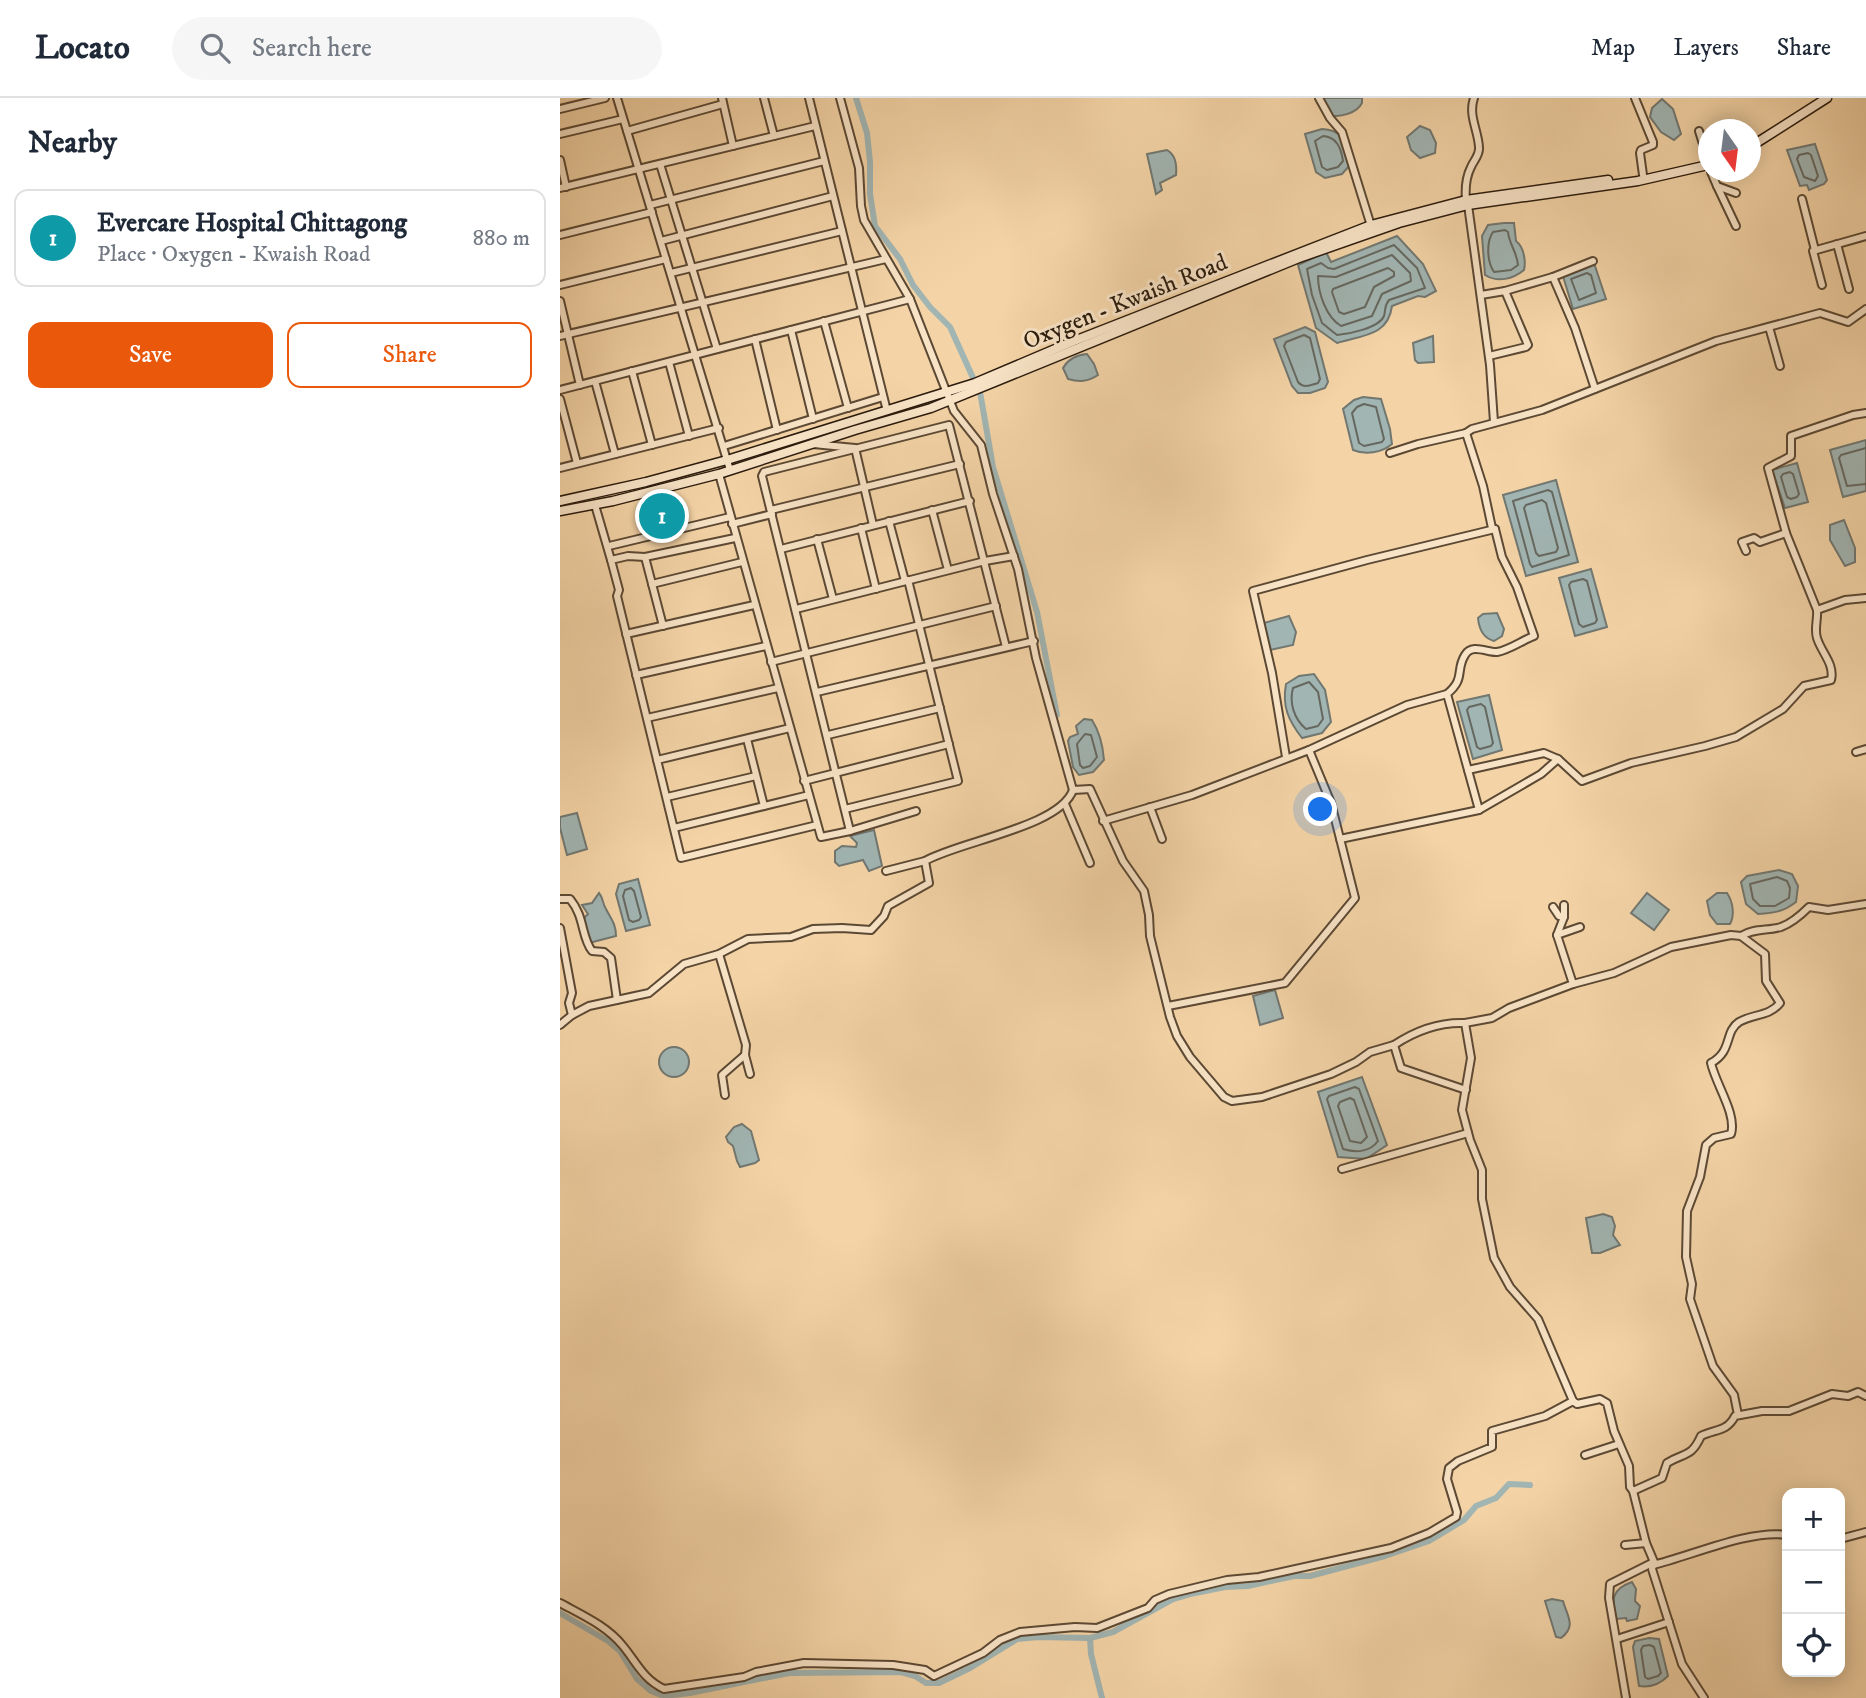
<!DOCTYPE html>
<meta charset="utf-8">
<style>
:root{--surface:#fff;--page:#f6f6f7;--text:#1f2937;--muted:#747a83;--line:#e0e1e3;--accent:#ea580c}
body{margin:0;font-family:"IM FELL DW Pica",serif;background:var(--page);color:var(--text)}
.controls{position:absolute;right:21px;bottom:21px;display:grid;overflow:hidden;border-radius:14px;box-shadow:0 4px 18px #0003}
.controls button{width:63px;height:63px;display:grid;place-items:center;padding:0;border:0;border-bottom:2px solid var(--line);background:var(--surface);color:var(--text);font:35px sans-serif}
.compass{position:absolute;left:1138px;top:21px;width:63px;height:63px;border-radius:50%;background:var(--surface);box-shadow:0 4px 18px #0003;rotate:166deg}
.you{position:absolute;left:761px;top:712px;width:24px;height:24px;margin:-18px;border:5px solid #fff;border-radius:50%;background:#1a73e8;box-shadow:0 0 0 10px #1a73e833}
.badge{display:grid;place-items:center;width:46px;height:46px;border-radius:50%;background:var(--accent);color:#fff;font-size:23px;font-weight:700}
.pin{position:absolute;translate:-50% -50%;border:4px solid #fff;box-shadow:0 2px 7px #0006}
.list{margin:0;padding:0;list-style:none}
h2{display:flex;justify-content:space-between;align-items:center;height:91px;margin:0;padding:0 28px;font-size:30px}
h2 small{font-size:23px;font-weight:400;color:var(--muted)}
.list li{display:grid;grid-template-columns:46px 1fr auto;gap:21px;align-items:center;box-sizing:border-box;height:98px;margin:0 14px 14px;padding:0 14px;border:2px solid var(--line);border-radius:14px}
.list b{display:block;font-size:26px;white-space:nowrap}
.list p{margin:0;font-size:23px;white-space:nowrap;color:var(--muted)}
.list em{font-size:23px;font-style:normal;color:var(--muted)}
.actions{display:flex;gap:14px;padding:21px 28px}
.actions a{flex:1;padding:16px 0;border:2px solid var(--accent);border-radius:14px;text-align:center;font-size:24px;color:var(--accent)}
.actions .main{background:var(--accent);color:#fff}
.icon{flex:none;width:38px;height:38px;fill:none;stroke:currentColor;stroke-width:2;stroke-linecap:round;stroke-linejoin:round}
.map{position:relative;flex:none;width:1306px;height:1600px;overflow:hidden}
header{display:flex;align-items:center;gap:42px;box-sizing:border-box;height:98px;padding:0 35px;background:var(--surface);border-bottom:2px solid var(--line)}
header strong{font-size:33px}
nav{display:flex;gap:38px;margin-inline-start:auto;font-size:24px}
.search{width:490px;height:63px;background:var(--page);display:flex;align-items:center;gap:18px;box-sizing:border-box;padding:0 24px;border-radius:38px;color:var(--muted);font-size:26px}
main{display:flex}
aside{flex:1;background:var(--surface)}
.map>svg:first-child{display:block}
.water{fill:#a1b5b3;stroke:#717771;stroke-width:2}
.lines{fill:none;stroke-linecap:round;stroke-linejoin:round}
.shore{stroke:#666860;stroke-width:2}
.canal{stroke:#a1b5b3;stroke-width:6}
.minor-casing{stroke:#5c4934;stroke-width:10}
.secondary-casing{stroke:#2a1b0d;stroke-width:11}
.minor{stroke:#f8e3c6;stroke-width:6}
.secondary{stroke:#f8e3c6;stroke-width:8}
.labels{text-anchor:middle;stroke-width:6;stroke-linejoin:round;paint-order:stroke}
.street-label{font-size:24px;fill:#2a1b0d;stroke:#f8e3c6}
</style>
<header>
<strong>Locato</strong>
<div class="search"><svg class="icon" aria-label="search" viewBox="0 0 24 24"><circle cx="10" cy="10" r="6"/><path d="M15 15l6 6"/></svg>Search here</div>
<nav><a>Map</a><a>Layers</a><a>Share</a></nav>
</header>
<main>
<aside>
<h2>Nearby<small></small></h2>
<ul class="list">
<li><span class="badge" style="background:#0f9aa8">1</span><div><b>Evercare Hospital Chittagong</b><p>Place · Oxygen - Kwaish Road</p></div><em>880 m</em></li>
</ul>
<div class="actions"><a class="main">Save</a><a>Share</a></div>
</aside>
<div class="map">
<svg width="1306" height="1600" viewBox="0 0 1306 1600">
<rect width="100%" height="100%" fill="#f4d4a7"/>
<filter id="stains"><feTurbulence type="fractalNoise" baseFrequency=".00286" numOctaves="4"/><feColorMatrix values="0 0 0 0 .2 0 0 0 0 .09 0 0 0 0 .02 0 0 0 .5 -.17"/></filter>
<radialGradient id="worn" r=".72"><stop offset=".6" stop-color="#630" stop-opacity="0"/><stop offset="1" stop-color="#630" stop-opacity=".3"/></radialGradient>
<g class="water">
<path d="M761 0H802V5C797 15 780 20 769 17Z"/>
<polygon points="1102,1 1113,11 1121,36 1114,42 1101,34 1090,19 1092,10"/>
<polygon points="860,28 870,32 876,45 875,55 860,60 851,52 847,39"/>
<path d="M762 31C786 32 784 47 790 67L782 76 765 80 756 74 745 36Z"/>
<polygon points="1255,46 1267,82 1264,86 1249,92 1247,87 1240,88 1227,52"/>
<path d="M607 52C616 57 617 67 616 77L600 85 602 92 596 96 587 56Z"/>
<path d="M944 125H954L956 143C964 149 966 163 964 172 953 181 938 185 925 177L922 138 928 127Z"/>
<path d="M837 138 863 166 876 193 865 199 858 198 832 208C828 238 803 237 777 245L756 230 738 167 766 154 771 164Z"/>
<polygon points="1034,165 1046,201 1013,211 1002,175"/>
<polygon points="745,229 755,234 768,284 765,290 750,295 738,295 732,288 714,241"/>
<polygon points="873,238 874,264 858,265 855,262 853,245"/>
<path d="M527 256 534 266 538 277C528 284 519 284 508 281L503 270C508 261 517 257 527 256Z"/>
<path d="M803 299 821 301 830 331 832 346C822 355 805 357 793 352L783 311 794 302Z"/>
<polygon points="1306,342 1306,393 1283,399 1270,352"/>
<polygon points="1237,365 1248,404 1225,410 1212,372"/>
<polygon points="996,382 1018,464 966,478 943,397"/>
<polygon points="1284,422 1295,450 1295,464 1285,468 1270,442 1270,427"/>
<polygon points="1031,471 1047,529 1015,538 999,480"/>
<path d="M937 515 944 531 942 538 934 543C923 540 919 531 918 520L923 516Z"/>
<polygon points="729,518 736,534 733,547 710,552 704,525"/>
<path d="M754 576 765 592 771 624 762 635 742 640C728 622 722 608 726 586L739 578Z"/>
<polygon points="929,597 942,652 913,661 897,604"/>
<path d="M524 621 532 622C539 633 543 649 544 662L533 674 519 677 513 669 508 643 510 639 518 636 516 628Z"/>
<polygon points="17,715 27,751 7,757 0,730 0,719"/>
<polygon points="314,732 322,768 309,773 303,762 279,768 275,764 275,753 282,748 296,749 297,745 290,738"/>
<path d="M1219 772 1232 776 1238 788 1236 804C1223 814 1214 815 1198 816L1186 806 1181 784 1187 778Z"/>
<polygon points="78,781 90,827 66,833 56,796 59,786"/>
<path d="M39 795C44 801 42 805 46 811 51 821 56 826 56 838L29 845 23 821 28 816 22 807 32 805Z"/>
<polygon points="1087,795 1109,812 1094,832 1071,815"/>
<path d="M1157 795H1167C1173 804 1175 817 1170 826H1157L1150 817 1147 803Z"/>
<polygon points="715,892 723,920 700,927 693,898"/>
<circle cx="114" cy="964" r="15"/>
<polygon points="802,979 827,1047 806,1061 778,1059 758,994"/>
<polygon points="182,1026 191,1033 199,1062 195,1065 180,1069 177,1063 173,1048 168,1044 166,1039 174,1029"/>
<polygon points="1043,1116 1052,1119 1055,1128 1053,1137 1060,1147 1040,1155 1032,1155 1026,1120"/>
<path d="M1072 1484 1076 1491 1075 1503 1080 1508 1077 1521 1067 1523 1066 1520 1056 1521C1051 1501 1052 1491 1072 1484Z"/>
<path d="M992 1501 1003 1503C1007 1518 1017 1528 1001 1540L996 1539 985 1503Z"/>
<path d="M1089 1540 1099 1541 1108 1578C1100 1586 1091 1590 1079 1588L1073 1549 1075 1543Z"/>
</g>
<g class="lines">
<g class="shore">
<path d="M763 38C777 39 781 50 783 63L778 69 767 72 762 69 755 43Z"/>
<polygon points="1248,55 1251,57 1258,78 1255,83 1244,79 1237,61 1239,57"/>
<path d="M945 132 948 134C949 146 957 154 958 167L951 172 934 174C927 164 926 144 933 134Z"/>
<path d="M834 147 857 170 865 190 829 202C824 208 826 211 824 218 819 230 789 236 777 237L762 225 752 197 747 171 761 165 768 170 774 171Z"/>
<path d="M832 157 850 175 851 183 822 196 812 218 781 228C766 219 758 195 758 178L776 179Z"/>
<polygon points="828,170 834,174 834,178 814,189 805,209 784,216 779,214 772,194 773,191"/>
<polygon points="1027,175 1031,177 1036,195 1019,202 1011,181"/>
<path d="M744 237 750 240 760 281 758 285C751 287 744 291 738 284L724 248 726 244Z"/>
<polygon points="804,306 816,309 824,341 822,344 804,348 799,345 792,315 797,309"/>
<polyline points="1306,350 1281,357 1279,360 1287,388 1306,386"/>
<polygon points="1230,374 1233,376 1239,396 1237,399 1231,401 1227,399 1221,379 1223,376"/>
<polygon points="988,392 992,394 1009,457 972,469 970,466 953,403"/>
<polygon points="982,402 986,405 998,450 996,454 979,458 976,455 964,410 966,407"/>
<polygon points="1023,481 1027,483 1037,522 1035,525 1023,529 1019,526 1009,487 1011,484"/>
<path d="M749 584 758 594 763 621 758 628 746 631C734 621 729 605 733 590Z"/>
<polygon points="921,606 925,609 933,645 931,648 920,651 917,649 907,612 909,609"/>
<polygon points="525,636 531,637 537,659 530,668 523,670 520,667 517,646"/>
<polygon points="1217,779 1227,783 1230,790 1229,800 1215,808 1200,808 1193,801 1190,786"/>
<polygon points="71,790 74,793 81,819 79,822 73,824 69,822 63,798 65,792"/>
<path d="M795 989 799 991 818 1043C810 1054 796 1055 783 1051L767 1001 769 998Z"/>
<polygon points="790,1000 794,1002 807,1039 801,1045 790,1043 778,1008 780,1004"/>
<polygon points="1090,1547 1094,1549 1101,1575 1098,1578 1088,1581 1085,1579 1081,1552 1083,1548"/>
</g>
<g class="canal">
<polyline points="296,0 307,35 310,64 310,96 315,128 340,161 353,187 370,209 390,229 414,282"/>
<polyline points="420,294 433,369 477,514 497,617"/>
<polyline points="0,1515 48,1543 60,1553 77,1581 91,1593 104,1598 130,1595 229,1575 341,1574 355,1578 366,1585 379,1585 410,1570 457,1541 478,1539 530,1540 553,1534 613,1501 630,1496 665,1489 688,1488 734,1478 750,1478 825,1458 869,1443 904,1422 916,1408 936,1400 949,1386 970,1387"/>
<polyline points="530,1540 531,1556 542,1600"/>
</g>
<defs>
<g id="minor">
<polyline points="57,0 170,372"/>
<polyline points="162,0 173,48"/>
<polyline points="204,0 214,38 255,28"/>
<polyline points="249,0 327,313"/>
<polyline points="280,0 299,70 301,108 304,122 350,201 394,313 421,347 433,396 458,471 476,560 513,692 530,691 563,763 584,793 589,817 590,838 610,919 617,938 630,959 664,999 672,1003 702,999 771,976 796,964 810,954 834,947 841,970 906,992"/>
<polyline points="759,0 770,20 782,34 812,131"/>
<polyline points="1075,0 1093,44 1093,47 1081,52 1080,55 1083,77"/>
<polyline points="0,11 45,0"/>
<polyline points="67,33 163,6"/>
<polyline points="1139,33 1148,62"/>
<polyline points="0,36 63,21"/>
<polyline points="0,62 6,89"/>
<polyline points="100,66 157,251"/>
<polyline points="1151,74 1157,88 1176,95"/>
<polyline points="1157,88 1176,128"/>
<polyline points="0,90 214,38"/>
<polyline points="1242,101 1255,152"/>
<path d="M906 102C905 91 906 79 911 69 914 62 920 57 919 49 918 32 908 17 914 0"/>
<polyline points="90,107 264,63"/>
<polyline points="908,107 930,267 934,324"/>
<polyline points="0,137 92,114"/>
<polyline points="101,143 273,98"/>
<polyline points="1277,146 1289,191"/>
<polyline points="111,175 282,133"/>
<polyline points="993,179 1033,163"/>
<polyline points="0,187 106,161"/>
<polyline points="1262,187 1253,153 1306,138"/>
<polyline points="921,197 945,193"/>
<polyline points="0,203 20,287"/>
<polyline points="264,223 288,310"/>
<polyline points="1209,229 1220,268"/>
<polyline points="231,232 253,321"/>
<polyline points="0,238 326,161"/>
<polyline points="195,241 217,332"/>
<polyline points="929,258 966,249 968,247 945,193 993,179 1015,230 1035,291"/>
<polyline points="109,264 129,338"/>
<polyline points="72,273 92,347"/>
<polyline points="35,283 55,356"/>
<polyline points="0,292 350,201"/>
<polyline points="0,301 17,365"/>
<polyline points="253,346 295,350 313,427"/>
<polyline points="164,348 323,299"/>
<polyline points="830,355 858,346 906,335"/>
<polyline points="0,370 159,330"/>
<polyline points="159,376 261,739 290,733 356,713"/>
<polyline points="35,407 51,462"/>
<polyline points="211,412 400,366"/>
<polyline points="372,412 388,472"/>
<polyline points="329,423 345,483"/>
<polyline points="172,426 212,416"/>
<polyline points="301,430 316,491"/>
<polyline points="257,441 273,501"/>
<polyline points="49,448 170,419"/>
<polyline points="221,451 410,403"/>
<polyline points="1186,453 1182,444 1194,440 1200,444 1226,435"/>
<polyline points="85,459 68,458 51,462 59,492 57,498 121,760 257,727"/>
<polyline points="92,486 182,464"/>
<polyline points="236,511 425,463 454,458"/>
<polyline points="1257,512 1226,435 1208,370 1231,358 1231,338 1293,317 1306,315"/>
<polyline points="103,528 85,459 175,440"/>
<polyline points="66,536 194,507"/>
<polyline points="211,564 436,508"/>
<polyline points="76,577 206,548"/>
<polyline points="257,594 474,543"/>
<polyline points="87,620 218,590"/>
<polyline points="268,637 380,610"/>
<polyline points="187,641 204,708"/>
<polyline points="749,652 847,607 887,596"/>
<polyline points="1296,654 1306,651"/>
<polyline points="726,659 712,575 693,493 807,462 935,431"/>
<polyline points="97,662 230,630"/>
<polyline points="908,672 984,655 998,661"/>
<polyline points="244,683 389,646"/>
<polyline points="107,699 196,678"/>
<polyline points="505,706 530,765"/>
<polyline points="590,709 602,741"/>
<polyline points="285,711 398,683 348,482"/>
<path d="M919 712 887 596C906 580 895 573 905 557 912 545 928 555 937 554 949 552 963 542 974 538L957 489 942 459 935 431 932 430 923 388 906 335 912 331 982 312 1156 243 1260 215 1288 224 1306 211"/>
<polyline points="543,723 632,697 749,652 771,705 795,800 725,885 608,908"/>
<polyline points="114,730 249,697"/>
<polyline points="290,733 202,378 204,374 389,327 446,549"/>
<path d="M780 741 919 712 981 676 998 661 1022 683 1071 665 1145 648 1176 639 1223 611 1244 588 1271 582C1275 566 1261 554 1257 540 1254 531 1258 521 1257 512L1285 502 1306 500"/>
<polyline points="326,773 365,763"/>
<path d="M0 801H10C25 819 21 839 32 853L44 854 51 860 57 902"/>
<polyline points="993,809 999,818 1004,819"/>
<polyline points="0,830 12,895 9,905 12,917"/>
<polyline points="997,837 1004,819 1004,807"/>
<polyline points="159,856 186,947 185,957 190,976"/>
<polyline points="1013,886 1054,875 1111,849 1171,837 1181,838"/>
<path d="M0 927 12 917 29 908 89 895 124 866 159 856 188 841 231 839 253 831 282 830 311 832 324 818 328 808 369 785 365 763C400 743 500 729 513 692"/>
<path d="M834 947C855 933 880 924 905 925"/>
<polyline points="165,997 162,977 185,957"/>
<polyline points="782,1071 908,1035"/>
<polyline points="1013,1303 978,1221 950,1189 934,1160 922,1101 922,1072 910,1042 902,1012 911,960 905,925 932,920 949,910 1013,886 997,837 1020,829"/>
<path d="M1178 1317 1174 1297 1153 1268 1130 1201 1132 1186 1126 1159 1127 1113 1140 1079 1146 1047 1154 1040 1171 1036C1177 1016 1156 987 1151 965 1173 953 1164 934 1179 924 1193 916 1210 918 1220 905L1206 883 1205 856 1181 838C1194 830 1207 833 1221 829 1232 825 1241 817 1249 809L1268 812 1306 806"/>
<polyline points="1025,1357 1059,1346"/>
<path d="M1073 1393 1102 1380 1107 1365C1125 1354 1131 1360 1141 1338 1155 1331 1167 1334 1175 1318L1202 1313H1229L1272 1296 1288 1298 1298 1294 1306 1298"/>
<polyline points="1280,1441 1306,1434"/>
<polyline points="1065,1447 1086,1445"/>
<path d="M1093 1467C1131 1458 1190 1431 1227 1437"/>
<path d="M0 1505C22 1517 47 1528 63 1548 77 1565 83 1581 104 1591L184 1579 196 1574 244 1565 333 1567 365 1572 374 1578 423 1555 440 1542 460 1534 515 1529 537 1530 588 1510 595 1502 609 1496 667 1482 699 1479 831 1450 869 1435 896 1419 897 1414 887 1381 889 1370 898 1363 932 1349V1333L985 1318 1013 1303 1017 1306 1040 1301 1047 1305 1054 1333 1069 1368 1070 1389 1073 1393 1086 1445 1094 1464 1092 1471 1122 1566 1144 1600"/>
<polyline points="1057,1541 1109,1524"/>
<polyline points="1066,1600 1049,1500 1050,1486 1094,1464"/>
</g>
<g id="secondary">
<polyline points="1190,49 1267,0"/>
<polyline points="0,403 86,384 167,362 415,285 514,243 811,127 906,102 1048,82"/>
<polyline points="0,413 53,403 159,376 295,332 371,310 739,160 839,125 908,107 1078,83 1148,67"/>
</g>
</defs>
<use href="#minor" class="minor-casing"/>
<use href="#secondary" class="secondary-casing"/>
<use href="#minor" class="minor"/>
<use href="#secondary" class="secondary"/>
</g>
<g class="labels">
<g class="street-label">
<text transform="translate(565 203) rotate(-22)" y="8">Oxygen - Kwaish Road</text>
</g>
</g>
<rect width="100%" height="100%" filter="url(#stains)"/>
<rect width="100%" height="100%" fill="url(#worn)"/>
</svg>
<div class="controls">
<button>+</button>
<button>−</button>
<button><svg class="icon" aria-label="locate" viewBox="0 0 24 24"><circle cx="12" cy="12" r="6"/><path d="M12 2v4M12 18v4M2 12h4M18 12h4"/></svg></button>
</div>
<svg class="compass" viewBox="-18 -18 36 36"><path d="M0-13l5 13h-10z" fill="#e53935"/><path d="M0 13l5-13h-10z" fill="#747a83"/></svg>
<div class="you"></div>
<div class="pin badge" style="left:102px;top:418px;background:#0f9aa8">1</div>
</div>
</main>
